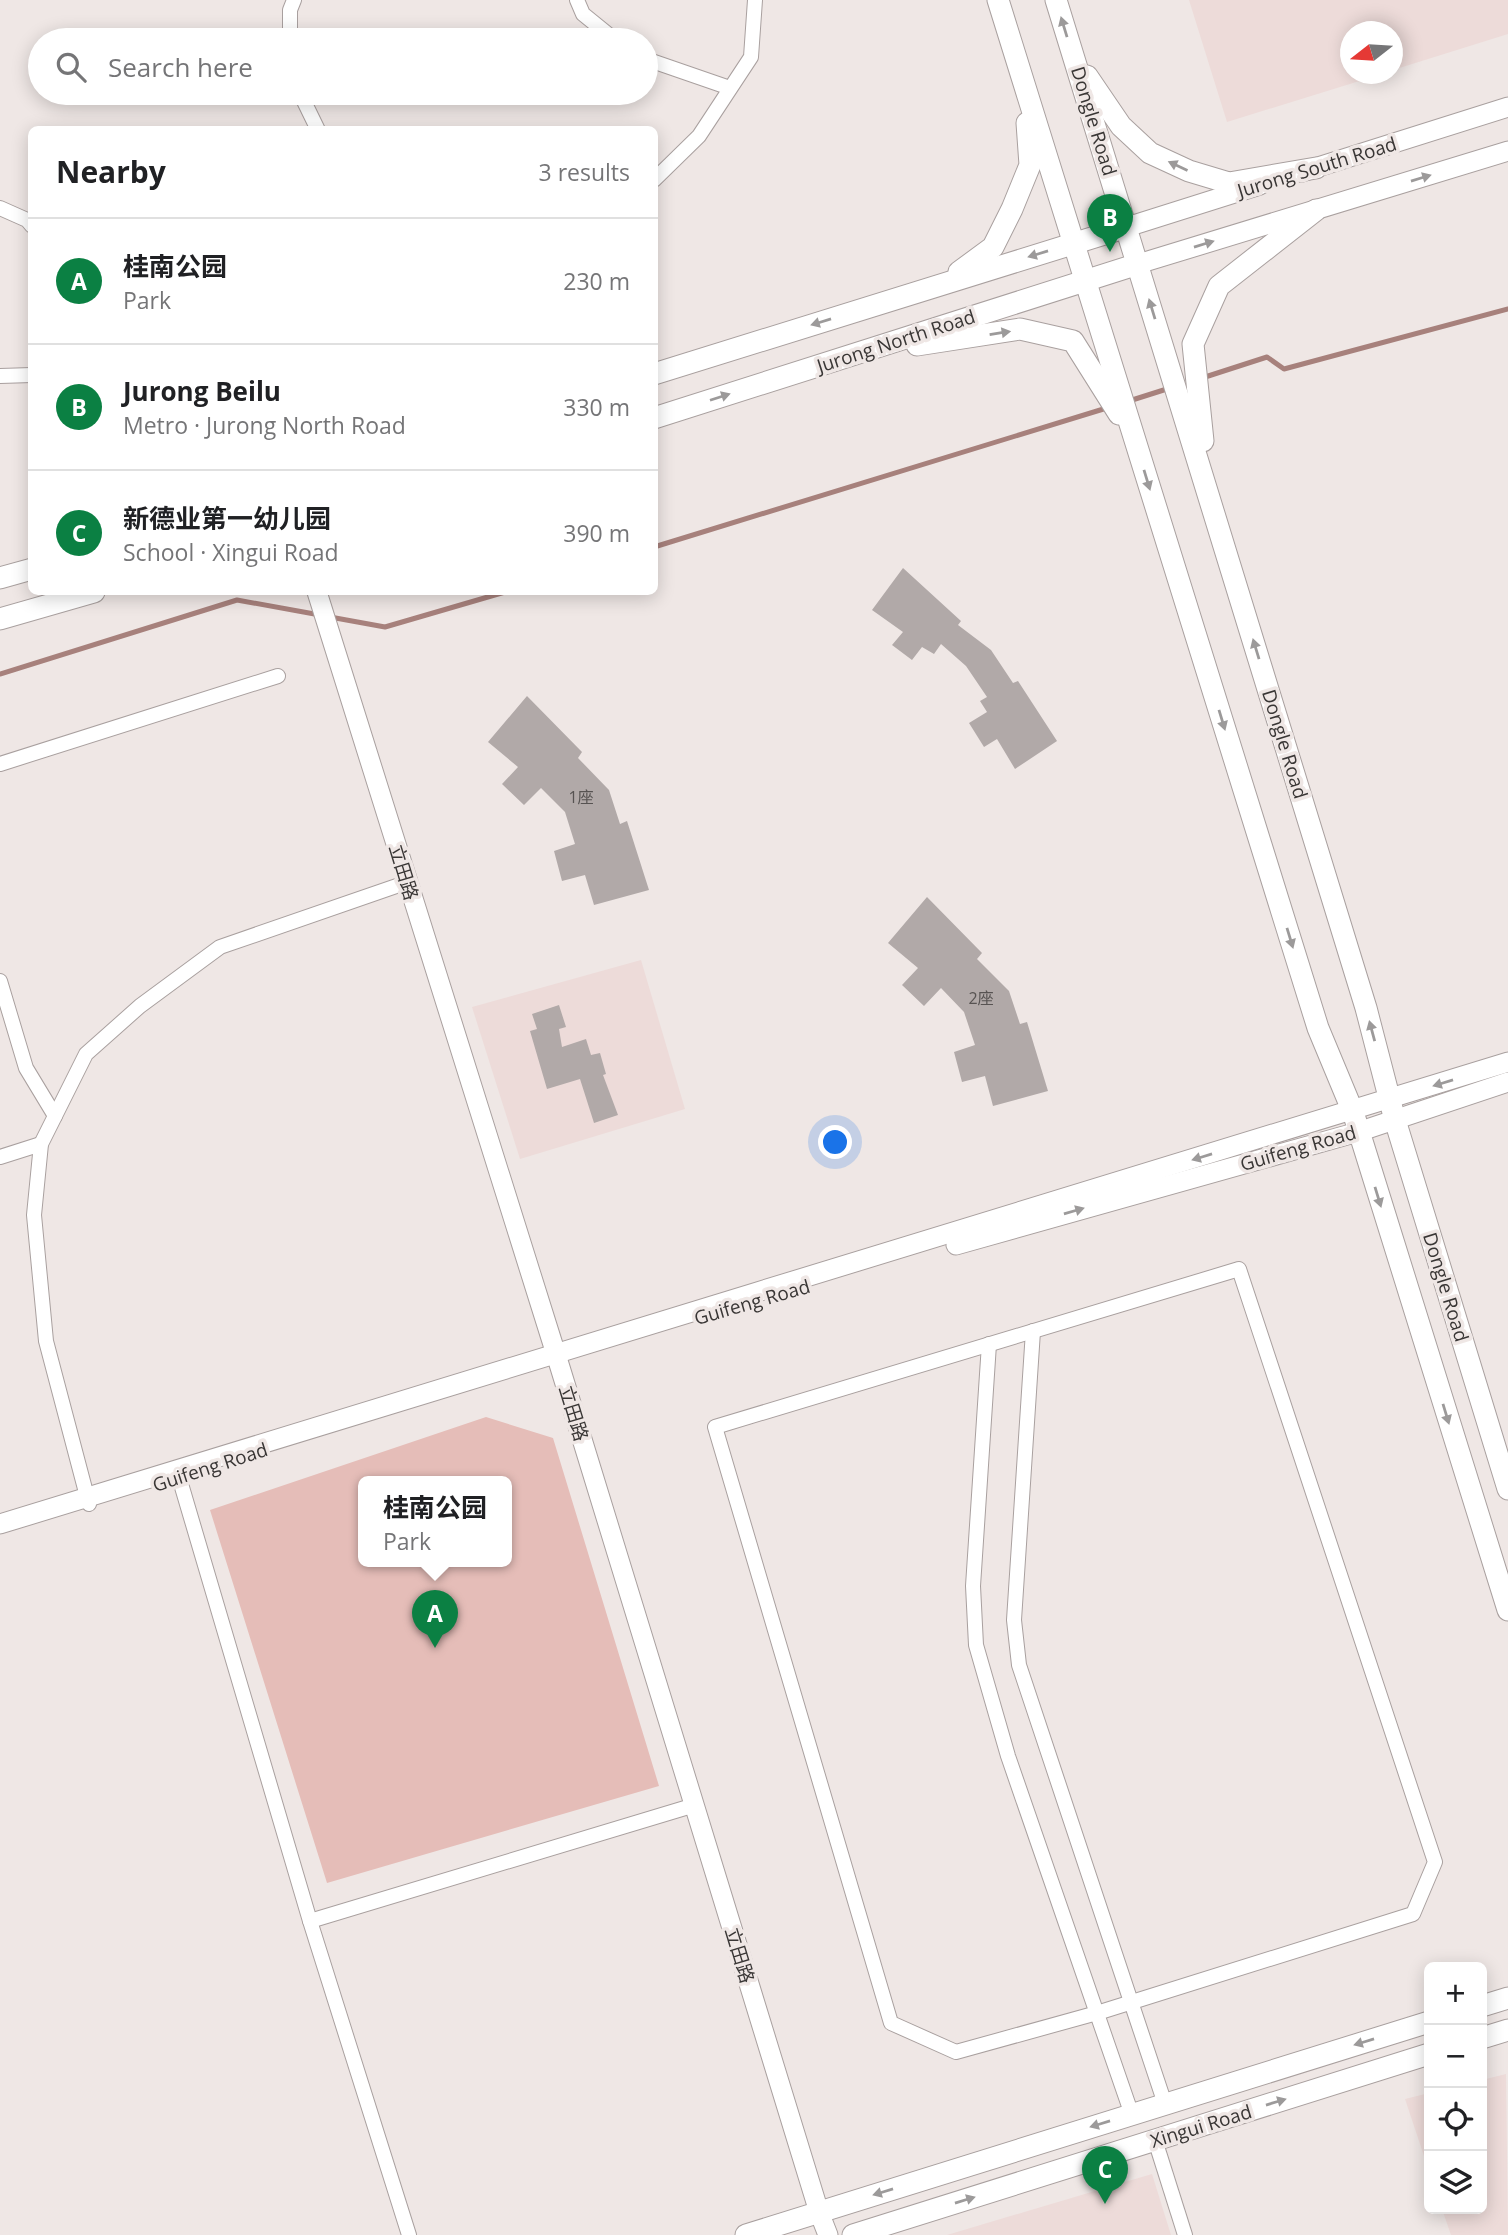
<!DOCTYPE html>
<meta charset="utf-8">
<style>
:root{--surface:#fff;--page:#f2f2f2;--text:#202124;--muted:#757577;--line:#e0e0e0;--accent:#0b8043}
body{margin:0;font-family:"Open Sans","Noto Sans SC",sans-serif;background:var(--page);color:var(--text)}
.controls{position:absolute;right:21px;bottom:21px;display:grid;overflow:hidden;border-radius:10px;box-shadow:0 4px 18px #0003}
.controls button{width:63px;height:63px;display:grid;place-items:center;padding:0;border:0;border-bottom:2px solid var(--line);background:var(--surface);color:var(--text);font:35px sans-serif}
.compass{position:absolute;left:1340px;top:21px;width:63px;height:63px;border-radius:50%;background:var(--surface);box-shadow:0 4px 18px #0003;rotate:253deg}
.you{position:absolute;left:836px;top:1143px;width:24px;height:24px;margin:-18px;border:5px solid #fff;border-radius:50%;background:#1a73e8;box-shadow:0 0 0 10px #1a73e833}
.badge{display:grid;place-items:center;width:46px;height:46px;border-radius:50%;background:var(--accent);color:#fff;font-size:23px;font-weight:700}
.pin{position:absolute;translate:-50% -58px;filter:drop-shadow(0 2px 4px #0008)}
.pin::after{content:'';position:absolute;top:37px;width:24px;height:21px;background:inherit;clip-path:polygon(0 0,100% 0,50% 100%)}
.popup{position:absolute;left:358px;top:1476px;width:154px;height:91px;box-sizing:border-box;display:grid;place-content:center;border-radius:10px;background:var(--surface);filter:drop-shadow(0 2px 5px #0005);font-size:23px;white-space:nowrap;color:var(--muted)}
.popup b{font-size:26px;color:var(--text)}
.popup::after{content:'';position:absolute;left:50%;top:100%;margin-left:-14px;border:14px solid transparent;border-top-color:var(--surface)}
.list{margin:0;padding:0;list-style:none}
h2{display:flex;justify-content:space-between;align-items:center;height:91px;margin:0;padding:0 28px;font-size:30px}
h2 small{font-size:23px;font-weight:400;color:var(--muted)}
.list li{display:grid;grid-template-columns:46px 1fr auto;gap:21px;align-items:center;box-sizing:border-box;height:126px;padding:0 28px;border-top:2px solid var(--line)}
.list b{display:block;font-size:26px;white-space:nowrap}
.list p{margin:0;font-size:23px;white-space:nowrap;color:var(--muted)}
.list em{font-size:23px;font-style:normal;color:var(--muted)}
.icon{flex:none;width:38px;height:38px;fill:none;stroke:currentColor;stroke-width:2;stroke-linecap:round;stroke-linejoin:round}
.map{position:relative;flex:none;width:1508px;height:2235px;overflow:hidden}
.search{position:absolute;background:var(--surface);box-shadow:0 4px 18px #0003;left:28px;top:28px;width:630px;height:77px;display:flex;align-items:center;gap:18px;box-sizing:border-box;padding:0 24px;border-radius:38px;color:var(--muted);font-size:26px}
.panel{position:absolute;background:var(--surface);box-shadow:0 4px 18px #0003;left:28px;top:126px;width:630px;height:469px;border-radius:10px}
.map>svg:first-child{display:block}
.built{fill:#eddbd9}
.green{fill:#e5bdb8;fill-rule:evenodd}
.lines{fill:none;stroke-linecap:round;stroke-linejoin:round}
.stream{stroke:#a7817c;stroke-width:5}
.building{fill:#b1a9a8}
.minor-casing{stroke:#a9a09f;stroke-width:16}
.tertiary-casing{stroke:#a9a09f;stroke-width:21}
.secondary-casing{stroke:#a9a09f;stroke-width:23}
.minor{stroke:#fff;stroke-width:14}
.tertiary{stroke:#fff;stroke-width:19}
.secondary{stroke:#fff;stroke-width:21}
.oneway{fill:#9c9a9a}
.labels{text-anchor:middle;stroke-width:7;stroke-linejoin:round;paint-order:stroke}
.number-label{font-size:16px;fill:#575352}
.street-label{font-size:19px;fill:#393635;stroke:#efe7e5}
</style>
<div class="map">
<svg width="1508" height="2235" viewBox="0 0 1508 2235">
<rect width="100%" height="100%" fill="#efe7e5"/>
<g class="built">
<polygon points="1189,0 1508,0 1508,34 1393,70 1392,32 1350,32 1350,74 1382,74 1227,122"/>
<polygon points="641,960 685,1109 520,1159 472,1007"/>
<polygon points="1506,2074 1508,2235 1451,2235 1442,2209 1482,2209 1482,2080"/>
<polygon points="1429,2093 1429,2171 1405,2099"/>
<polygon points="1152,2174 1171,2235 947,2235"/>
</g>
<path class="green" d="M486 1417 553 1438 659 1786 327 1883 210 1510ZM363 1482H507V1562H363Z"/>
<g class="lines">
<g class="stream">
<polyline points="1202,378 1267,357 1284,369 1508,309"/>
<polyline points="1129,401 1170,388"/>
<polyline points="654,547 1110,407"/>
<polyline points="330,617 385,627 505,592"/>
<polyline points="0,674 237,600 320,615"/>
</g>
</g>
<g class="building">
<polygon points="903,568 961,621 958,625 991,650 1013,683 1018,681 1057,741 1015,769 997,739 984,747 969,723 987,712 980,701 987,697 966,666 941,644 934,654 922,647 912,660 892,645 903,632 872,610"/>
<polygon points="527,696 582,752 578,758 609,790 620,824 627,821 649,890 594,905 585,875 562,881 554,851 575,844 565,812 541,788 524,805 502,784 518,767 488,742"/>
<polygon points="927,897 982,953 977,959 1009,991 1020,1024 1027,1022 1048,1091 993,1106 985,1076 962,1082 954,1052 975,1045 964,1012 941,988 924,1006 902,985 918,968 888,943"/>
<polygon points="559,1005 566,1027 559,1029 562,1047 586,1039 591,1055 600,1053 606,1074 603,1075 618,1115 594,1123 580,1079 547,1089 530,1031 537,1029 532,1014"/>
</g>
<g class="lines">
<defs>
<g id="minor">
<polyline points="577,0 583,14 615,40"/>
<polyline points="290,40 290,10 294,0"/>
<polyline points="646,59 730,88"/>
<polyline points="300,93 318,130"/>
<polyline points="654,180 699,136 751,57 755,0"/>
<polyline points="0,208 27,220 32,226"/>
<polyline points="0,376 32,375"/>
<polyline points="0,764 278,676"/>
<polyline points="0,981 26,1068 55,1116"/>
<polyline points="0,1157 41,1144"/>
<polygon points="1239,1269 1435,1862 1413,1914 1097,2013 956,2052 891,2023 715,1427"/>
<polyline points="1033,1331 1014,1620 1019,1665 1165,2104"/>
<polyline points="989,1344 973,1586 976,1645 1008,1756 1132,2115"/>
<polyline points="179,1477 310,1921 409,2235"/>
<polyline points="89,1504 46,1341 34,1215 41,1144 86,1054 140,1006 220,947 408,882"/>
<polyline points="310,1921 695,1805"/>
<polyline points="1155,2140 1185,2235"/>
</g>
<g id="tertiary">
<polyline points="1302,172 1508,107"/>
<polyline points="1127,227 1260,185"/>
<polyline points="1138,264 1508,151"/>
<polyline points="317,592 555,1351 819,2212 828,2235"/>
<polyline points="956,1245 1358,1132 1508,1082"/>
<path d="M0 1524C502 1367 1006 1219 1508 1062"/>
</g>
<g id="secondary">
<polyline points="998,0 1318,1028 1353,1112 1508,1610"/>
<polyline points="1056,0 1366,1008 1395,1120 1508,1489"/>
<polyline points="1087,76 1121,126 1150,153 1189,171 1229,183 1316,168"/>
<polyline points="959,272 993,247 1012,209 1030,165 1027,123"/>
<polyline points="917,345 1020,329 1073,341 1119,414"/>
<polyline points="654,374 1127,227"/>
<polyline points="654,418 1138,264"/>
<polyline points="1203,441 1193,344 1219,286 1316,210"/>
<polyline points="0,578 32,569"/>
<polyline points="0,619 94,592"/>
<polyline points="1482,2006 1508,1998"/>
<polyline points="1482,2038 1508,2030"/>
<polyline points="746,2235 1429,2022"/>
<polyline points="853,2235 1429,2054"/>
</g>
</defs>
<use href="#minor" class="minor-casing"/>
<use href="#tertiary" class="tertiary-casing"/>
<use href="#secondary" class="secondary-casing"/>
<use href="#minor" class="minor"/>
<use href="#tertiary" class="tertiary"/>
<use href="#secondary" class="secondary"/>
</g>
<defs><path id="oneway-solid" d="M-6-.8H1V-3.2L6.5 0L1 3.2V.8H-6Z" transform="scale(1.75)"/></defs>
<g class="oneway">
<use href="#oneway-solid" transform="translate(1064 27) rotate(-107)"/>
<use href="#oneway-solid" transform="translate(1178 166) rotate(-155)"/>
<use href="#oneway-solid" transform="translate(1421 178) rotate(-17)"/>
<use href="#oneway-solid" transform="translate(1204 244) rotate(-17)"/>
<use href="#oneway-solid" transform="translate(1038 254) rotate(163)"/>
<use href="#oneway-solid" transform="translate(1152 309) rotate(-107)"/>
<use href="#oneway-solid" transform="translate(821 322) rotate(163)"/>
<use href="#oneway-solid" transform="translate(1000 333) rotate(-9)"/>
<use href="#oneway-solid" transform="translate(720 397) rotate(-18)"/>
<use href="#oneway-solid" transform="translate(1147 480) rotate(73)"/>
<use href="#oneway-solid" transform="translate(1256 649) rotate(-107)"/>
<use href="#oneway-solid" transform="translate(1222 720) rotate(73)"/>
<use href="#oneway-solid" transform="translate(1290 938) rotate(73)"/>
<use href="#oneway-solid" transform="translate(1372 1031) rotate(-105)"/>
<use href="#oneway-solid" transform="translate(1443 1083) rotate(163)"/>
<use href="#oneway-solid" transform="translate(1202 1157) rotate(163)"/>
<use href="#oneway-solid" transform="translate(1378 1197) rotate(73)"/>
<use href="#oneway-solid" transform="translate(1074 1211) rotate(-16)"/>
<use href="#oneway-solid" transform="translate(1446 1414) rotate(73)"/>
<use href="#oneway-solid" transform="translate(1364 2042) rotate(163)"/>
<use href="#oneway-solid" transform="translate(1276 2102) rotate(-17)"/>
<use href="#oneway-solid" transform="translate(1100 2124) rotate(163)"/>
<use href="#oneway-solid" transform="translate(883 2192) rotate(163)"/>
<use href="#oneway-solid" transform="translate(965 2200) rotate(-17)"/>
</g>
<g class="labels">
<g class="number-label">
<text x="581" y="803">1座</text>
<text x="981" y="1004">2座</text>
</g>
<g class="street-label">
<text transform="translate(1094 121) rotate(73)" y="7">Dongle Road</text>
<text transform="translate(1317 167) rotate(-17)" y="7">Jurong South Road</text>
<text transform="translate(896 341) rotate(-18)" y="7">Jurong North Road</text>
<text transform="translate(1285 744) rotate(73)" y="7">Dongle Road</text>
<text transform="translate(404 872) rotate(73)" y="7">立田路</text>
<text transform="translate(1298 1148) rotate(-16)" y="7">Guifeng Road</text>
<text transform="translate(1446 1287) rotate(73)" y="7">Dongle Road</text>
<text transform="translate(752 1302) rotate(-16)" y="7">Guifeng Road</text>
<text transform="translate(574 1413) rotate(73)" y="7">立田路</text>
<text transform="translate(210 1467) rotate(-18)" y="7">Guifeng Road</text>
<text transform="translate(740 1955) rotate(73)" y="7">立田路</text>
<text transform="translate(1201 2126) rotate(-17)" y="7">Xingui Road</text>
</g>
</g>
</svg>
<div class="controls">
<button>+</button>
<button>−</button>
<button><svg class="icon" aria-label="locate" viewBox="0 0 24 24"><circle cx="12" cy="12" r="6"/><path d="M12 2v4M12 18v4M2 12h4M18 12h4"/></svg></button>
<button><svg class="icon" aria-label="layers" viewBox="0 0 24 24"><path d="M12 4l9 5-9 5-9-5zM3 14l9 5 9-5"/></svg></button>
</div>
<svg class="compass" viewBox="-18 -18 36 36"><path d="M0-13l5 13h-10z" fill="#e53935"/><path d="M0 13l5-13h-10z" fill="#757577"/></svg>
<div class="you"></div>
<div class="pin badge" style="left:435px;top:1648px">A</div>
<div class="popup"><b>桂南公园</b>Park</div>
<div class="pin badge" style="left:1110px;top:252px">B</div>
<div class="pin badge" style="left:1105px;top:2204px">C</div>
<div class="search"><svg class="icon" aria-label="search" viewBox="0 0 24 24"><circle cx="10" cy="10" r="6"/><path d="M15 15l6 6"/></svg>Search here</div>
<section class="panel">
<h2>Nearby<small>3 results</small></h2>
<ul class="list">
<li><span class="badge">A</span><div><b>桂南公园</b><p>Park</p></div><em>230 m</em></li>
<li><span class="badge">B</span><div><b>Jurong Beilu</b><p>Metro · Jurong North Road</p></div><em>330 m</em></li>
<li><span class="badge">C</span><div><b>新德业第一幼儿园</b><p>School · Xingui Road</p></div><em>390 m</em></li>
</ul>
</section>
</div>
